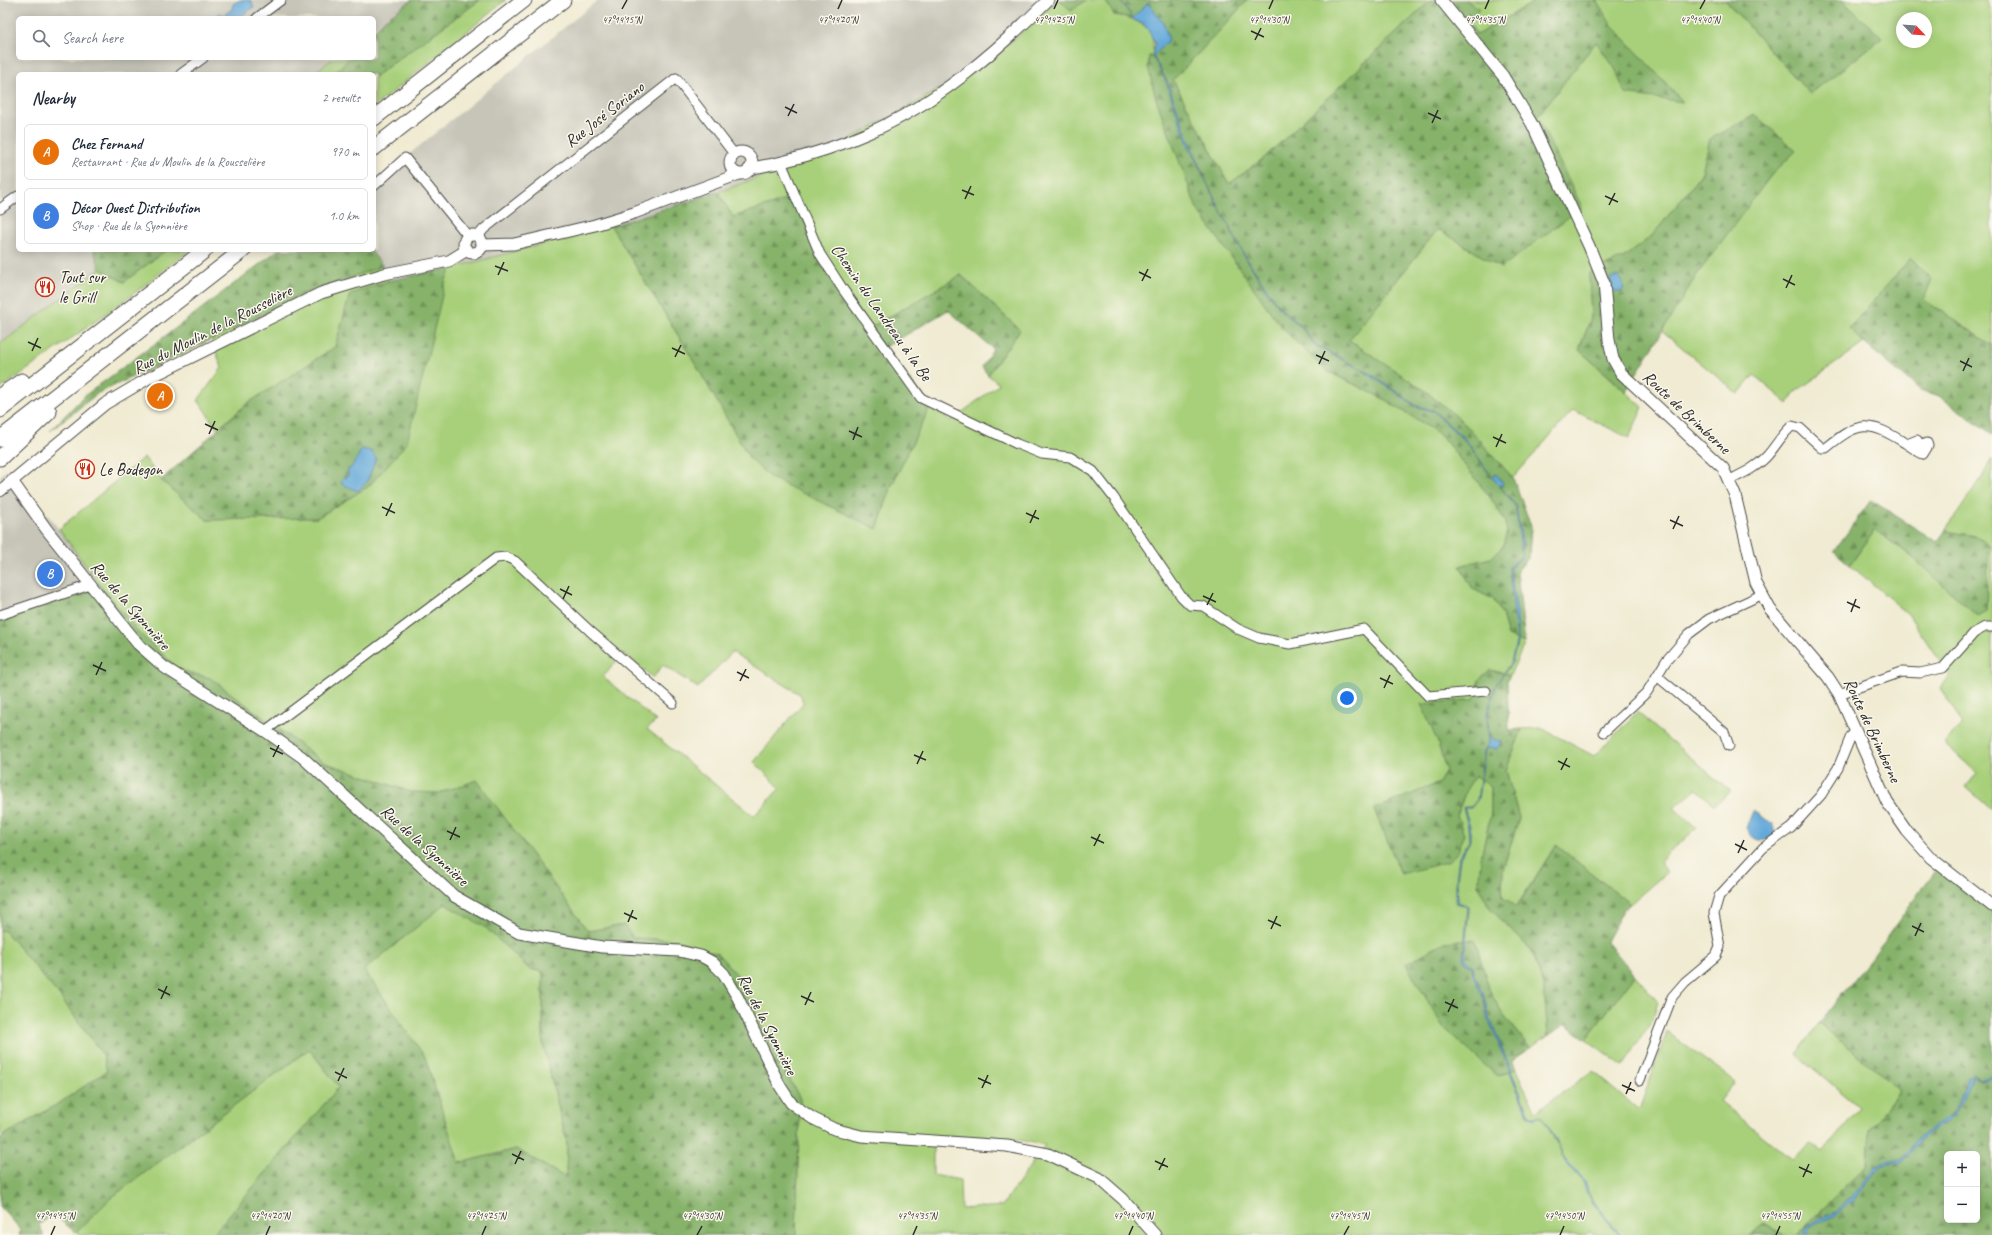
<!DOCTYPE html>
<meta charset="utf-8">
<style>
:root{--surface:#fff;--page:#f6f6f7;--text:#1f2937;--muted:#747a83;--line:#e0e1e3;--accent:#0b8043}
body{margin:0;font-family:Caveat,sans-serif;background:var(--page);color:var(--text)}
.controls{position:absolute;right:12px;bottom:12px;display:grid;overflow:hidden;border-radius:6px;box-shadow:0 2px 10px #0003}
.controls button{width:36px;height:36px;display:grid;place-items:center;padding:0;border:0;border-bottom:1px solid var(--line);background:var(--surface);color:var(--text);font:20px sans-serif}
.compass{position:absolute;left:1896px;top:12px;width:36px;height:36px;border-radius:50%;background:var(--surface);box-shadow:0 2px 10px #0003;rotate:115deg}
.you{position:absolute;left:1347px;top:698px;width:14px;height:14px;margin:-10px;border:3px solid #fff;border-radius:50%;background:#1a73e8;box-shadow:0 0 0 6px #1a73e833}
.badge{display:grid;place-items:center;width:26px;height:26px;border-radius:50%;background:var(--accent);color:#fff;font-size:13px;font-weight:700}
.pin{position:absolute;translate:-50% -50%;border:2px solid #fff;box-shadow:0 1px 4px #0006}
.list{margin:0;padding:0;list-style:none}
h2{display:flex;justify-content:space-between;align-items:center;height:52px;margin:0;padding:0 16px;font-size:17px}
h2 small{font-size:13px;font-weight:400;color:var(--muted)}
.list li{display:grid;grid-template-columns:26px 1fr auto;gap:12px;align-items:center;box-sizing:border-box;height:56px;margin:0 8px 8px;padding:0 8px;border:1px solid var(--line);border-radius:6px}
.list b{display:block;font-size:15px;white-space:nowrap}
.list p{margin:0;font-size:13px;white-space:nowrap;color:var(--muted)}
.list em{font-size:13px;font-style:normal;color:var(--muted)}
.icon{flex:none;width:22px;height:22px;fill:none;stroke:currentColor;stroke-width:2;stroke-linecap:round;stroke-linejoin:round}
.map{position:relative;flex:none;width:1992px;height:1235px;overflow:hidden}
.search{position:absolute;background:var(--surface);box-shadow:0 2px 10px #0003;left:16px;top:16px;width:360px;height:44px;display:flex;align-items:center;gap:10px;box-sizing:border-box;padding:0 14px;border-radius:6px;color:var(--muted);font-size:15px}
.panel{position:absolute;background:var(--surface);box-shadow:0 2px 10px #0003;left:16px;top:72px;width:360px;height:180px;border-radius:6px}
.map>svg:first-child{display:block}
.industrial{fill:#c6c5b8}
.grass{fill:#a8d07a;stroke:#6a7e52;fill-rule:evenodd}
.forest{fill:url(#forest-firs);stroke:#586e4a;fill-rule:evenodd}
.water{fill:#63a9d9;stroke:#476a82}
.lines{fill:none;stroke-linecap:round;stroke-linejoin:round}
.minor-casing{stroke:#494844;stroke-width:11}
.tertiary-casing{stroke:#494844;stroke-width:13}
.trunk-casing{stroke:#494844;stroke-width:17}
.minor{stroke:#fff;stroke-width:9}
.tertiary{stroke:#fff;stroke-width:11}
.trunk{stroke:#fff;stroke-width:15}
.ticks{fill:none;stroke:#2b2b2b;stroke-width:1.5}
.labels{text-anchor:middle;stroke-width:3;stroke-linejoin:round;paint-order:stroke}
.street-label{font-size:17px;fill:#2b2b2b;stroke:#fbf7ec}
.poi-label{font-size:17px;fill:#2b2b2b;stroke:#fbf7ec;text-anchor:start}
.ticks-label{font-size:10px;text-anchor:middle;fill:#2b2b2b;stroke:#fbf7ec;stroke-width:3;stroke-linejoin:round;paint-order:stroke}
</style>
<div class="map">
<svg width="1992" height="1235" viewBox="0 0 1992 1235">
<defs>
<pattern id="forest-firs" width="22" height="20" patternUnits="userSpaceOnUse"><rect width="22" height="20" fill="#86b26a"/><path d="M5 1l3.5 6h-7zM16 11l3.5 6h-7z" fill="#6e9157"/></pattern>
</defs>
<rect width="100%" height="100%" fill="#fbf7ec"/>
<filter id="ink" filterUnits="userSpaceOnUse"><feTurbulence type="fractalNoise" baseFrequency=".025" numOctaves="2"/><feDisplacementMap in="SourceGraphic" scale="8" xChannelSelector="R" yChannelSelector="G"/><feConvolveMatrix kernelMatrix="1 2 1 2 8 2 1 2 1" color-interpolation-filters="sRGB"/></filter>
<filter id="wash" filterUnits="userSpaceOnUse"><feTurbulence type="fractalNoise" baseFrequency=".012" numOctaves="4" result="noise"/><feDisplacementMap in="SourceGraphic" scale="16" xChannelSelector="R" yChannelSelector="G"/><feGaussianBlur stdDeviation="0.9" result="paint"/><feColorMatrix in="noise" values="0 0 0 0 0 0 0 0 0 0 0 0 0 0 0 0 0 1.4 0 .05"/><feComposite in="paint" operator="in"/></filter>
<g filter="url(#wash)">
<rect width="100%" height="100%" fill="#f0ebd2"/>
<g class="industrial">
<polygon points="0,0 412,0 374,28 374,18 18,18 18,58 334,58 312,74 18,74 18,250 94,250 100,269 0,344"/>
<polygon points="598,0 1058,0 987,63 826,153 718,192 611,226 507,255 388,281 383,266 370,250 374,250 374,183"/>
<polygon points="9,468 59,529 99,584 90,589 0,622 0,476"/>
</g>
<g class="grass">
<polygon points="480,0 506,0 374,107 374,77"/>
<path d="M1058 0H1060L1071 11 1086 0H1105L1114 14C1139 20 1158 27 1152 56L1325 370 1384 399 1440 434 1490 497 1504 519 1507 531 1503 546 1491 558 1460 566 1473 589 1493 599 1502 614 1508 636 1525 643 1510 675 1490 670 1479 680 1474 699 1438 743 1446 770 1439 783 1374 810 1402 874 1464 835 1457 815 1466 790 1475 775 1491 787V813L1482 853 1478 885 1490 908 1532 951 1544 988 1548 1036 1530 1048 1500 1010 1489 989 1474 940 1497 1076 1516 1069 1535 1112 1593 1071 1639 1110 1667 1032 1735 1082 1720 1101 1791 1159 1811 1143 1822 1153 1859 1107 1796 1054 1819 1023 1900 1090 1870 1130 1868 1165 1796 1235H1784L1764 1224 1749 1235H1597L1589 1231 1585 1235H796L800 1099 766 1035 741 979 677 940 633 938 624 925 588 931 477 781 439 793 411 792 323 762 210 678 180 670 139 633 99 584 59 529 144 457 161 480 207 520 317 518 369 486 446 279 452 268 611 226 695 363 750 459 877 529 892 485 929 409 932 407 951 421 999 384 988 375 1019 330 961 275 870 328 819 255 794 198 733 217 718 192 826 153 987 63ZM732 652 801 695 803 703 754 762 780 788 754 816 647 729 656 721 603 677 624 653 653 678 663 665 698 688ZM933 1136 1018 1140 1045 1145 1002 1206 961 1209 960 1180 933 1175Z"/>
<polygon points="1247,0 1430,1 1264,158 1229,184 1173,80 1225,25"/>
<polygon points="1465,0 1531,0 1532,3 1477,35 1469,23 1479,8"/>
<path d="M1596 0H1725L1810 94 1882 38 1842 0H1985L1992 11V345L1924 300 1850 328 1864 343 1794 393 1788 404 1754 375 1738 394 1661 330 1696 276 1746 207 1772 174 1796 151 1755 115 1710 139 1702 173 1653 235 1623 258 1589 274 1591 318 1579 350 1643 407 1629 438 1573 410 1513 478 1462 421 1349 340 1438 229 1501 268 1537 117 1596 41 1616 70 1625 94 1682 101 1610 23ZM1902 18H1926V42H1902Z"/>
<polygon points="334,58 349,58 336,72 337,74 312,74"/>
<polygon points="166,250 190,250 128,298 0,389 0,344 100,269 124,282"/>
<polygon points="383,266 388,281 350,294 335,347 248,403 217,429 198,400 222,368 212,340 303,294"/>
<path d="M1992 458V810L1966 787 1977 773 1944 743 1963 724 1940 688 1949 675 1908 614 1850 565 1875 530 1986 611 1988 544C1974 531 1963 537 1946 530L1981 479Z"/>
<polygon points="1637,712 1731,792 1714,805 1697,789 1674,808 1697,828 1660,861 1667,872 1630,904 1556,845 1516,907 1502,896 1503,869 1519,818 1506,770 1522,729 1541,728 1594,756"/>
<polygon points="445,904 486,928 529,969 543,972 543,1044 567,1143 566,1178 516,1149 459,1163 425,1057 364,970"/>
<polygon points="0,930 5,931 58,994 103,1055 107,1071 61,1102 3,1136 0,1133"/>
<polygon points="1635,975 1658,1002 1652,1021 1623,1066 1586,1039"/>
<polygon points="309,1049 339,1087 212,1235 79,1235 76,1233 111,1198"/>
</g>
<g class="forest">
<polygon points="412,0 480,0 374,77 374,74 337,74 336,72 349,58 374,58 374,31 384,20"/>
<polygon points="1060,0 1086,0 1071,11"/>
<polygon points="1105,0 1247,0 1225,25 1173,80 1229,184 1264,158 1430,1 1429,0 1465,0 1479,8 1469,23 1477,35 1532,3 1531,0 1596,0 1610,23 1683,102 1625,94 1616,70 1596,42 1537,117 1582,207 1501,268 1438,229 1349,340 1423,389 1462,421 1513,478 1531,526 1529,557 1517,571 1525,643 1508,636 1502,614 1493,599 1473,589 1460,566 1491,558 1503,546 1507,531 1504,519 1490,497 1440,434 1384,399 1325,370 1282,328 1197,209 1156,99 1148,67 1149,56 1153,56 1169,40 1148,3 1133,18 1114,15"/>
<polygon points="1725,0 1842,0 1882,38 1810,94"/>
<polygon points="1755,115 1796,151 1772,174 1696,276 1626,391 1579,350 1591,318 1589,273 1623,258 1653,235 1702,173 1710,139"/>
<polygon points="718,192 733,217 794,197 819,255 870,328 961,275 1020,330 988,375 982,367 993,349 948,310 884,348 932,407 929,409 892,485 877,529 771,478 750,459 695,363 611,226"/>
<polygon points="94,250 166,250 124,282 100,269"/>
<polygon points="278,250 370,250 383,266 303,294 180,355 98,393 50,431 83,397 184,322"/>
<polygon points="1911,258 1932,279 1924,300 1992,345 1992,434 1939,396 1920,390 1864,343 1849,328"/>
<polygon points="452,268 446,279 407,443 369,486 317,518 207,520 161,480 248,403 335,347 350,294 388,281"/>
<path d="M1871 500 1937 542 1946 530C1963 537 1974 531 1989 544L1986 611 1977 616 1910 555 1875 530 1850 565 1834 551Z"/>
<path d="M99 584 139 633 180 670 210 678 323 762 411 792 439 793 477 780 588 931 624 925 633 938 677 940 718 954 741 979 766 1035 800 1099 796 1235H212L339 1087 309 1049 111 1198 76 1233 53 1214 39 1225 44 1235H19L21 1230 0 1206V1138L61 1102 107 1071 103 1055 58 994 5 931 0 930V622L90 589ZM445 904 486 928 530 969 543 972V1044L567 1143 566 1178 516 1149 459 1163 425 1057 364 970Z"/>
<polygon points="1490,670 1510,675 1507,681 1509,730 1522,729 1506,770 1519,818 1503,869 1502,896 1517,907 1556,845 1630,904 1624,909 1606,941 1635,975 1586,1039 1565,1024 1548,1036 1544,988 1532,951 1490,908 1478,885 1482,853 1491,813 1491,786 1475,776 1466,790 1457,815 1464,835 1458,852 1447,862 1401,874 1374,809 1439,783 1446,770 1438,743 1421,704 1474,699 1479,680"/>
<path d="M1939 865 1992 908V1235H1796L1868 1165 1870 1130 1900 1091 1819 1023 1873 956ZM1947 1154H1977V1220H1947Z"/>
<polygon points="1475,940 1489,989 1500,1010 1530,1048 1512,1060 1516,1069 1497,1076 1443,1027 1406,964 1444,942"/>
<polygon points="1764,1224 1784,1235 1749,1235"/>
</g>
<g class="water">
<polygon points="240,0 251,0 254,7 238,18 214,18 220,13 224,15 232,9 233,4"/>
<path d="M1120 0 1133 18 1148 3 1164 24 1169 40 1153 56 1167 81 1194 154 1215 200 1245 256 1274 300 1282 310 1299 324 1316 345 1371 374 1417 406 1433 410 1466 440 1492 477 1496 474 1503 483 1500 486 1516 507 1522 541V557L1510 568V571L1517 612 1518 640 1512 663 1498 681 1495 689 1488 714 1489 737 1501 742 1497 749 1488 747 1485 751 1478 799 1471 808H1464L1470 826V841L1460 858 1457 880 1458 902 1469 906C1469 915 1463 956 1466 960 1467 963 1471 964 1473 966L1474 974 1483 992 1488 1013 1529 1115 1535 1117 1540 1115C1547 1122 1560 1146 1562 1155L1585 1182 1594 1203 1619 1233 1625 1235H1619L1593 1204 1582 1181 1566 1163 1561 1151 1544 1120 1540 1116 1535 1119 1528 1116 1487 1016 1483 997 1473 975 1472 967 1465 963 1463 957 1468 907 1456 903V880L1459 857 1469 841 1468 826 1463 807H1471L1477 800 1484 751 1489 742 1487 714 1495 687 1511 662 1517 638 1509 570V567L1522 556 1515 505 1488 472 1467 443 1433 411 1417 407 1364 371 1316 346 1300 326 1281 310 1268 293 1243 254 1189 147 1165 79 1152 56 1155 44 1152 37 1145 25 1134 20Z"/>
<path d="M1618 276C1623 281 1625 285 1622 292H1613L1610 278Z"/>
<polygon points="362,449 371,451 376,458 367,482 358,491 341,484 343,478 348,476 348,469 351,468"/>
<path d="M1753 811 1773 824 1775 836C1763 843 1753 842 1746 828Z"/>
<path d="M1973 1074 1979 1080 1992 1075V1078L1980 1081 1973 1076 1955 1114 1947 1122 1926 1134 1901 1163C1875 1160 1866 1185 1853 1203L1847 1204C1843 1207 1840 1213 1835 1216 1826 1221 1807 1222 1807 1235H1803L1805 1228 1820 1218 1837 1212 1845 1202 1851 1199 1875 1167 1885 1162 1902 1159 1922 1134 1952 1115 1968 1078Z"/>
</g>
</g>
<g filter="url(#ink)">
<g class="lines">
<defs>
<g id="minor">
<polyline points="257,18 281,0"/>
<polyline points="181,74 203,58"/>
<polyline points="781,162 820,254 842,288 921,398 1017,444 1042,454 1070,457 1093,471 1114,498 1181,596 1190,605 1203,606 1238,629 1259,638 1290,644 1364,629 1428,696 1486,691"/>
<polyline points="374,186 405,158 468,236"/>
<polyline points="0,209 18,196"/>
<polyline points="478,236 484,229 676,78 734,154"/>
<path d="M1730 480C1744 473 1757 467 1767 456 1776 446 1782 434 1792 426L1800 428 1822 448H1826C1859 421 1868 420 1905 443 1912 447 1916 451 1923 454L1928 446 1927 443 1921 446 1917 440 1907 444"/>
<polyline points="0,615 90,585"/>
<polyline points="1657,676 1724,732 1729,746"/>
<polyline points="1839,694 1902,672 1920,673 1943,668 1974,633 1985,627 1992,627"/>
<polyline points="265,731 496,558 506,557 515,561 590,631 673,703"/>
<polyline points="1604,732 1647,692 1666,661 1689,634 1709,619 1761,595"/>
<polyline points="1640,1080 1672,997 1685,982 1716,956 1720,947 1714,913 1719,896 1763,848 1791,828 1821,795 1838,768 1851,736 1856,732"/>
</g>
<g id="tertiary">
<polyline points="1441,0 1503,76 1532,124 1589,246 1604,283 1609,340 1613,359 1621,373 1723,468 1735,495 1756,583 1770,609 1828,677 1839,694 1887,802 1907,831 1931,858 1992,906"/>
<circle cx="741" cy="163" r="11"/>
<path d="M749 169C760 166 771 165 782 162 811 155 841 145 868 133 936 104 996 52 1048 0"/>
<circle cx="473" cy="244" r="9"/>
<polyline points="483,245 514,244 595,225 634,213 739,174"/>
<polyline points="12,481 47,530 138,644 164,667 265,731 302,757 454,896 519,933 602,947 679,951 701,956 712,962 724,974 738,998 780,1086 791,1103 812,1118 834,1129 861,1136 1007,1146 1048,1154 1099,1178 1123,1199 1155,1235"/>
<polyline points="0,491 105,404 149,378 321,293 384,274 449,261 467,250"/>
</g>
<g id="trunk">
<polyline points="374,118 524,0"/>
<polyline points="374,148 563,0"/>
<polyline points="0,396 22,381"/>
<polyline points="0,410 205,250"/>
<polyline points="0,439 243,250"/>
<polyline points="0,458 49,412"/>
</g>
</defs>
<use href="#minor" class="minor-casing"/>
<use href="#tertiary" class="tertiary-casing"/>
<use href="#trunk" class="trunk-casing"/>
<use href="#minor" class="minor"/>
<use href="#tertiary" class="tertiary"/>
<use href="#trunk" class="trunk"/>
</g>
</g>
<path class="ticks" d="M622 9 627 0M838 9 842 0M1054 9 1058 0M1269 9 1273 0M1485 9 1489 0M1700 9 1705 0M1251 31 1264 37M1255 40 1261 28M785 107 797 113M1428 113 1441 119M788 116 794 104M1432 123 1438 110M962 190 974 195M1605 196 1618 202M965 199 971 186M1609 205 1615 193M495 266 508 271M1139 272 1151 278M498 275 504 262M1783 279 1795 285M1142 281 1148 269M1786 288 1792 275M28 342 41 348M672 348 685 354M32 351 38 338M1316 355 1329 361M675 357 681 345M1960 361 1972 367M1319 364 1325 351M1963 371 1969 358M205 424 218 430M849 431 862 437M209 434 215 421M1493 437 1506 443M853 440 858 427M1496 447 1502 434M382 507 395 513M1026 513 1039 519M386 516 392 503M1670 520 1683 526M1030 523 1036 510M1673 529 1679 516M560 589 572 595M1203 596 1216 602M563 599 569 586M1847 602 1860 608M1207 605 1213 593M1851 612 1856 599M93 665 106 671M737 672 749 678M96 675 102 662M1380 678 1393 684M740 681 746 669M1384 688 1390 675M270 748 283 754M914 755 926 760M273 757 279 745M1558 761 1570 767M917 764 923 751M1561 770 1567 758M447 831 460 837M1091 837 1104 843M450 840 456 827M1735 844 1747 850M1094 846 1100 834M1738 853 1744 840M624 913 637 919M1268 920 1281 926M628 922 633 910M1912 926 1924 932M1271 929 1277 916M1915 936 1921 923M158 989 170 995M801 996 814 1002M161 999 167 986M1445 1002 1458 1008M805 1005 811 992M1448 1012 1454 999M335 1072 347 1078M978 1078 991 1084M338 1081 344 1068M1622 1085 1635 1091M982 1088 988 1075M1626 1094 1631 1082M512 1154 524 1160M1155 1161 1168 1167M515 1164 521 1151M1799 1167 1812 1173M1159 1170 1165 1158M1803 1177 1809 1164M51 1235 55 1226M266 1235 270 1226M482 1235 486 1226M697 1235 702 1226M913 1235 917 1226M1129 1235 1133 1226M1344 1235 1349 1226M1560 1235 1564 1226M1776 1235 1780 1226"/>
<defs>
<symbol id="restaurant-ring" viewBox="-11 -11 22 22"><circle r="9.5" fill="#fbf7ec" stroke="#c8321e" stroke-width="1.5"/><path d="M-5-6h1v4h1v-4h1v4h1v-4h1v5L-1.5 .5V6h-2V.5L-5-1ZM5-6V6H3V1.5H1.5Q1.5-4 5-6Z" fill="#c8321e"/></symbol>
</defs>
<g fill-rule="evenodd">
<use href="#restaurant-ring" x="34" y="276" width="22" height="22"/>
<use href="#restaurant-ring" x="74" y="458" width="22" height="22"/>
</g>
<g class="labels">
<g class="street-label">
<text transform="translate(604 114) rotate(-38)" y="6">Rue José Soriano</text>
<text transform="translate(882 312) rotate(55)" y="6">Chemin du Landreau à la Be</text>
<text transform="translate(212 329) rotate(-27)" y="6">Rue du Moulin de la Rousselière</text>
<text transform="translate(1687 412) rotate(43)" y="6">Route de Brimberne</text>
<text transform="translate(131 605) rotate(49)" y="6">Rue de la Syonnière</text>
<text transform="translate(1873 730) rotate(65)" y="6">Route de Brimberne</text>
<text transform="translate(425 845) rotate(42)" y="6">Rue de la Syonnière</text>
<text transform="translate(768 1024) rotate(63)" y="6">Rue de la Syonnière</text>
</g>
<g class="poi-label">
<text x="59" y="283">Tout sur<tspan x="59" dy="20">le Grill</tspan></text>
<text x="99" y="475">Le Bodegon</text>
</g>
</g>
<g class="ticks-label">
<text x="622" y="23">47°14'15"N</text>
<text x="838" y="23">47°14'20"N</text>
<text x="1054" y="23">47°14'25"N</text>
<text x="1269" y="23">47°14'30"N</text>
<text x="1485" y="23">47°14'35"N</text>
<text x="1700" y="23">47°14'40"N</text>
<text x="55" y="1219">47°14'15"N</text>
<text x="270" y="1219">47°14'20"N</text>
<text x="486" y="1219">47°14'25"N</text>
<text x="702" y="1219">47°14'30"N</text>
<text x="917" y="1219">47°14'35"N</text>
<text x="1133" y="1219">47°14'40"N</text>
<text x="1349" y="1219">47°14'45"N</text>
<text x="1564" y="1219">47°14'50"N</text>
<text x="1780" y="1219">47°14'55"N</text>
</g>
</svg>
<div class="controls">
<button>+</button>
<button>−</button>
</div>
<svg class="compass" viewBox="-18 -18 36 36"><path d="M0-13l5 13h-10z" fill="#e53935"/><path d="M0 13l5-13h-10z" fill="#747a83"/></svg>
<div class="you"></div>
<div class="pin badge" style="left:160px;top:396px;background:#e8710a">A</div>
<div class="pin badge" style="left:50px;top:574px;background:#3f7fe0">B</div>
<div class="search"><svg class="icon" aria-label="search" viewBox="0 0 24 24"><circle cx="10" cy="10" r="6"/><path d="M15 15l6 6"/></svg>Search here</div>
<section class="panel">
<h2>Nearby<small>2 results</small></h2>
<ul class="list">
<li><span class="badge" style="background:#e8710a">A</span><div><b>Chez Fernand</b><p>Restaurant · Rue du Moulin de la Rousselière</p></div><em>970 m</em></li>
<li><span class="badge" style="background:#3f7fe0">B</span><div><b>Décor Ouest Distribution</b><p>Shop · Rue de la Syonnière</p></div><em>1.0 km</em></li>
</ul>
</section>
</div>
